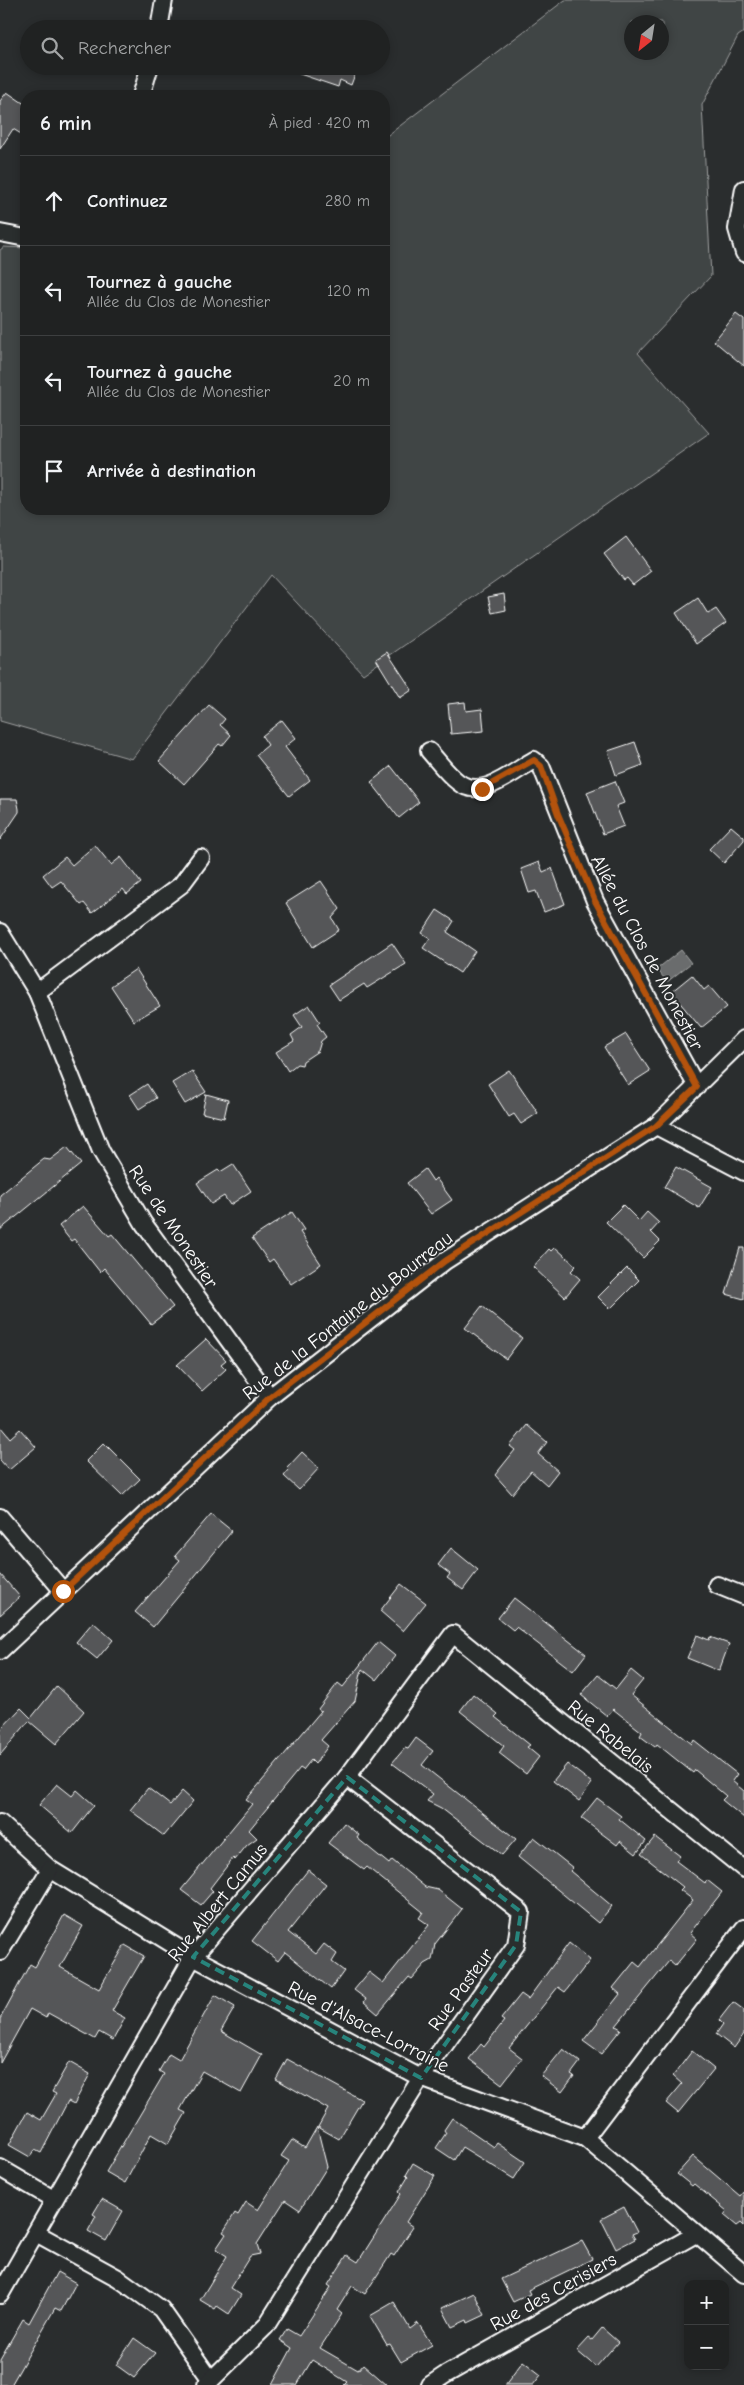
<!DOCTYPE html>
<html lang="fr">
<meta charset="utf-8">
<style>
:root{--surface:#202222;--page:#2d2f2f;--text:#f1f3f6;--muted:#a2a4a5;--line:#3d3f40}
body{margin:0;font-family:"Comic Neue",sans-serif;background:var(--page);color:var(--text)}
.controls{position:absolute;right:15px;bottom:15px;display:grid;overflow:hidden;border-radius:10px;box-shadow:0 2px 8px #0003}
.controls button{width:45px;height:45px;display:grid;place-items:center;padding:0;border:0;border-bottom:1px solid var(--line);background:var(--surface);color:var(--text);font:25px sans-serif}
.compass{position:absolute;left:624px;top:15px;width:45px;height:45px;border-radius:50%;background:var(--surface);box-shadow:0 2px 8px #0003;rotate:210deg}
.stop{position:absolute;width:15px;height:15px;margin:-11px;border:4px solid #b45309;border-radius:50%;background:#fff}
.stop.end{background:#b45309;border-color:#fff;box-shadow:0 1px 5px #0008}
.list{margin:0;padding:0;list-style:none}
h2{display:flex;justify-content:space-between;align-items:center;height:65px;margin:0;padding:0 20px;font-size:21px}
h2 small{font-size:16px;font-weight:400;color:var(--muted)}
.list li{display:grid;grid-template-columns:32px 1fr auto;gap:15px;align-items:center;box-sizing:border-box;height:90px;padding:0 20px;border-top:1px solid var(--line)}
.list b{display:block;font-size:19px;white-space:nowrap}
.list p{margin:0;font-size:16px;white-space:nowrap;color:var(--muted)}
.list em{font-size:16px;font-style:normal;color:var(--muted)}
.icon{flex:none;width:28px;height:28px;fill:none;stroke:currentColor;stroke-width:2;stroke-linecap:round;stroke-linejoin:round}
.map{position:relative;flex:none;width:744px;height:2385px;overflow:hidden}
.search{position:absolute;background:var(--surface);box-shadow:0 2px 8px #0003;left:20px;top:20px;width:370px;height:55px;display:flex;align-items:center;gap:12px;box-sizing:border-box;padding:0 18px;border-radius:28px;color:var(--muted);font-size:19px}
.panel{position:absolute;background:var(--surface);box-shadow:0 2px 8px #0003;left:20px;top:90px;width:370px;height:425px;border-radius:20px}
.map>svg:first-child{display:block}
.green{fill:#414445;stroke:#a0a2a2;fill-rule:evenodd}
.water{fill:#6a6c6d;stroke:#a6a7a7}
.building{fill:#555758;stroke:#fff}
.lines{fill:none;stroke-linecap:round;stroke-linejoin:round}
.street-casing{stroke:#fff;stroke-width:20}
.street{stroke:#2a2d2e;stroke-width:16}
.route{stroke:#b45309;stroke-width:6}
.marked{fill:none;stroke:#27847c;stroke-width:4;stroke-dasharray:10 6;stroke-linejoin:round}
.labels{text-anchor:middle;stroke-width:4;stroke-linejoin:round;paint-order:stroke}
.street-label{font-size:19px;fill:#fff;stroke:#2a2d2e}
</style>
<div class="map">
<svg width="744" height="2385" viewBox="0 0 744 2385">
<rect width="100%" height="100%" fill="#2a2d2e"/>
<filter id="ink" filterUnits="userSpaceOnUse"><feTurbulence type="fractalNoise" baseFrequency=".02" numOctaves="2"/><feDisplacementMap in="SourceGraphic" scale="10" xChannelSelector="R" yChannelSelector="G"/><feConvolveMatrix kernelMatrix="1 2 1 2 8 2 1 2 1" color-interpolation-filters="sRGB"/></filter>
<g filter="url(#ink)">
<path class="green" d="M565 0H744V32L738 36 702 105 711 276 638 353 709 433 363 674 271 575 132 759 0 721V250L4 247 26 248V509H384V138ZM632 22H662V52H632Z"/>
<polygon class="water" points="681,950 691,963 667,982 657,969"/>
<g class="building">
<polygon points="285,66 358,66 351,85 340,80 338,87 285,69"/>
<polygon points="7,92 26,105 26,137 13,129 0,149 0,101"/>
<polygon points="736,314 744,320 744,366 714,341"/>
<polygon points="626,537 651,571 633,585 627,578 624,580 604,554"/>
<polygon points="504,594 506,610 492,613 488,597"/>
<polygon points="698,598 708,614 716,609 726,623 696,644 676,613"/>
<polygon points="387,652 412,690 400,698 376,659"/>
<polygon points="465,702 466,711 482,709 484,731 451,734 448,704"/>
<polygon points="209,705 225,719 220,725 231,735 222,746 219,744 184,784 159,761"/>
<polygon points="282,720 296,738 285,747 310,780 289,796 256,755 268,745 262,736"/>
<polygon points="635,742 643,765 616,775 608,751"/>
<polygon points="391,766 419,802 399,818 371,782"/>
<polygon points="615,781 624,803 616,806 624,826 603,834 587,792"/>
<polygon points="0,799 17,799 19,809 19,812 0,840"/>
<polygon points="731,826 744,837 744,840 724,863 709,849"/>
<polygon points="95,845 111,865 121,857 141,883 127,894 123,889 92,913 84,903 81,905 61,881 52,887 43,875 65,857 72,865"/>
<polygon points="539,862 543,872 552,868 565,904 544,912 536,891 529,893 521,869"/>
<polygon points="321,881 340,909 332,918 339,930 313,947 286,903"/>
<polygon points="437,910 454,921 447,932 475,951 460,973 423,948 430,938 422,933"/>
<polygon points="392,943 406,964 367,988 364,984 339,1000 329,985"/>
<polygon points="136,969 160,1006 134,1021 111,986"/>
<polygon points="692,975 704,990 709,986 727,1007 701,1028 671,992"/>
<polygon points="309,1005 320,1022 317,1024 326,1037 321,1041 318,1051 303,1061 302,1065 297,1064 288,1071 276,1052 294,1041 291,1035 302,1027 294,1015"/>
<polygon points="626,1034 650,1071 628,1085 604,1047"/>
<polygon points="509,1070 538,1113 521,1124 514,1114 509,1117 488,1084"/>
<polygon points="192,1071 206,1092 185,1104 172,1083"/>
<polygon points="147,1084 156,1098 139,1109 130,1095"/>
<polygon points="206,1094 228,1100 224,1118 202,1113"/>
<polygon points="67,1147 81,1164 0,1230 0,1195 44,1159 50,1160"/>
<polygon points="233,1164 251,1191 230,1205 224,1196 211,1204 197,1183 218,1170 220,1172"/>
<polygon points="676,1167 712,1187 699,1208 664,1187"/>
<polygon points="425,1169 433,1181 436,1178 452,1200 431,1214 407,1183"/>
<polygon points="623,1205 639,1221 647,1212 659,1223 651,1232 660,1241 643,1258 606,1222"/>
<polygon points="83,1206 109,1236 112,1234 173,1307 151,1324 104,1268 100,1272 74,1239 71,1241 59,1226"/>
<polygon points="292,1212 304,1230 300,1232 321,1264 291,1284 273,1259 269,1262 252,1238"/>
<polygon points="555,1247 576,1266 571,1271 580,1279 565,1297 533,1267 549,1249 551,1251"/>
<polygon points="740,1248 744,1248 744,1299 726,1294"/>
<polygon points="627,1268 639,1280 610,1309 598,1297"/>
<polygon points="482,1306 522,1338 506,1359 465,1328"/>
<polygon points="206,1339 226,1360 221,1364 226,1369 202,1391 177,1365"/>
<polygon points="527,1425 547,1442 538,1454 558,1471 547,1485 531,1471 512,1494 495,1475 515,1450 510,1446"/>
<polygon points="0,1426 10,1438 20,1429 36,1447 9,1470 0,1460"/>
<polygon points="104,1443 140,1479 122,1496 86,1461"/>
<polygon points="302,1452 319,1468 299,1490 284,1476 289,1470 287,1468"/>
<polygon points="211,1514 232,1531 153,1627 135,1612 180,1560 175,1556"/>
<polygon points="451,1548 478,1570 463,1590 447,1578 450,1574 438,1565"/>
<polygon points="0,1574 20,1597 0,1615"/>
<polygon points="401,1584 426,1603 403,1631 380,1611"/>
<polygon points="514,1598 586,1654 573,1671 516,1627 513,1630 498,1618"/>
<polygon points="93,1622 113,1640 97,1659 76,1642"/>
<polygon points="697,1635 709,1640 710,1637 729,1644 719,1671 687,1658"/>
<polygon points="378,1642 395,1656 376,1680 362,1669 355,1701 321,1740 328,1746 315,1764 311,1760 303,1770 300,1768 249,1830 257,1838 247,1845 235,1860 233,1858 210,1888 213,1891 201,1905 181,1890 252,1804 246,1800 321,1711 318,1709 338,1683 343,1687"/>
<polygon points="631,1670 643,1680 631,1695 692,1744 694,1740 737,1774 732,1781 744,1791 744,1818 722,1800 726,1796 695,1770 693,1773 657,1744 655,1747 640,1736 642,1732 613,1709 607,1716 581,1695 598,1675 616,1689"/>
<polygon points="57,1686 84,1711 56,1744 29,1721 0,1755 0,1730 21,1708 31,1718"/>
<polygon points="473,1694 498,1714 495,1717 530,1745 527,1747 539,1757 526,1774 499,1753 504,1746 460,1711"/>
<polygon points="416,1738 433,1751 422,1765 516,1839 502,1855 441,1808 427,1801 433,1794 392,1763 405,1748 408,1749"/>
<polygon points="567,1764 592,1783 579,1801 553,1781"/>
<polygon points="57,1784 72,1796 77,1790 94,1805 72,1833 39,1805"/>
<polygon points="148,1788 170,1805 182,1791 193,1801 164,1836 130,1810"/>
<polygon points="597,1798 621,1816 619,1819 646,1841 636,1854 620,1841 617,1845 581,1818"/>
<polygon points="344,1823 359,1835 357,1838 389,1864 392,1860 425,1887 438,1890 462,1909 435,1944 432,1960 425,1964 412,1979 409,1977 378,2014 364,2002 366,1999 354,1990 369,1972 383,1983 429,1925 419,1918 423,1912 367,1867 364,1870 328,1843"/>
<polygon points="534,1837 573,1868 570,1871 612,1906 598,1923 518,1857"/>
<polygon points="655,1837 680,1856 676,1861 705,1883 707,1880 722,1892 690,1933 697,1939 675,1966 669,1961 616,2026 621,2029 601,2054 583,2041 620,1994 613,1988 634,1962 640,1967 693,1900 680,1890 683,1887 641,1854"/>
<polygon points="308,1870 326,1884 288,1932 316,1954 324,1944 337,1954 332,1962 344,1971 331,1989 285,1952 278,1961 252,1941"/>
<polygon points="64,1915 83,1926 60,1967 99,1989 125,1945 144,1956 112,2011 125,2018 113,2040 99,2032 95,2039 48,2013 46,2018 30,2009 0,2063 0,2019 30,1964 35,1967"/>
<polygon points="569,1943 590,1960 565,1992 558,1987 509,2048 522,2058 502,2084 469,2059 481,2044 484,2047 504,2021 501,2019 521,1994 528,1999"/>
<polygon points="215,1995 235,2007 221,2031 262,2055 241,2093 202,2071 180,2110 186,2113 168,2144 151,2134 125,2183 106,2172 164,2074 159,2071 169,2054 179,2060"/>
<polygon points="733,2002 744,2010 744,2034 734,2048 716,2034 723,2024 719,2020"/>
<polygon points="563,2049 580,2062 571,2074 574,2076 562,2092 541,2076"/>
<polygon points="692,2051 714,2069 678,2113 666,2103 682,2084 673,2076"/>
<polygon points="287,2059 362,2100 339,2139 318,2127 328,2109 276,2079"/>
<polygon points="69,2062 90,2074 74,2104 68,2101 41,2153 35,2150 30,2157 9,2145 27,2112 41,2120 56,2094 52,2092"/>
<polygon points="452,2118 494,2147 497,2143 525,2162 514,2179 462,2147 454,2160 436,2148 446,2133 444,2130"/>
<polygon points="317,2127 327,2167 300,2210 285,2200 257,2244 260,2254 250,2256 230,2288 241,2295 229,2314 217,2306 215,2309 200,2300 227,2256 216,2249 226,2234 223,2232 235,2213 238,2215 246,2202 258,2210 289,2161 281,2156 292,2140 305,2148"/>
<polygon points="693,2156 740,2196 744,2191 744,2226 741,2223 737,2226 724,2215 727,2211 694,2184 692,2186 677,2174"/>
<polygon points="413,2163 435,2176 406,2222 413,2227 394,2256 391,2254 365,2294 352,2286 337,2310 342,2314 320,2348 358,2370 363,2364 387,2385 344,2385 347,2382 312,2360 297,2385 272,2385 292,2348 280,2340 287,2329 299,2336 331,2287 328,2285 347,2255 358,2262 401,2194 399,2192 408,2177 406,2175"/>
<polygon points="102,2199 123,2211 106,2241 88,2231 96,2216 93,2214"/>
<polygon points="624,2207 637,2232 632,2234 635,2239 616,2249 601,2219"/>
<polygon points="582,2241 592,2259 528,2290 530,2294 513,2302 501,2279"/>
<polygon points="57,2272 76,2283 61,2311 55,2308 11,2385 0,2385 0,2359 23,2319 29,2323"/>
<polygon points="474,2293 485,2315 468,2323 467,2320 452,2327 442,2308"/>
<polygon points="394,2302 410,2329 418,2323 432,2345 401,2362 390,2344 387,2345 370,2316"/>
<polygon points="602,2328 618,2342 596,2367 577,2351 589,2338 592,2340"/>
<polygon points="134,2338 155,2353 134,2378 116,2365"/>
<polygon points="523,2361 541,2375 533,2385 505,2385"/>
</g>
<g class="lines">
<defs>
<g id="street">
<polyline points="159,29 164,0"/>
<polyline points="141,96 150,66"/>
<polyline points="744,189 737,229 744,253"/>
<polyline points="0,233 26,238"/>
<path d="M429 751C438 761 447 774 458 782 481 801 514 771 534 760L541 766 595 901 697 1087"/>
<polyline points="0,932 37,992 101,1151 144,1224 270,1397"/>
<polyline points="37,992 181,885 201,858"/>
<polyline points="656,1126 744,1172"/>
<polyline points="0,1517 63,1591"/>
<polyline points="717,1585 744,1596"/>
<polyline points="0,1651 270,1397 445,1261 656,1126 744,1039"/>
<polyline points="0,1823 50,1869 193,1957 421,2078 585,2138 744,2274"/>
<polyline points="0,1952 50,1869"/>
<polyline points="585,2138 744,1928"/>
<polyline points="0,2168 53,2199"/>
<polyline points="36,2233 118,2278 161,2309 211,2380"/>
<polyline points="0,2295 193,1957 347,1777 453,1634 744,1869"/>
<polyline points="206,2385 266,2326 421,2078 516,1945 521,1912 347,1777"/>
<polyline points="430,2385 445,2375 696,2234"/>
</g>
</defs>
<use href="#street" class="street-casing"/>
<use href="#street" class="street"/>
</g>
</g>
<g class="lines" filter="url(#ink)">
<polyline class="route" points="63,1591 270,1397 445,1261 656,1126 697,1087 595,901 558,814 541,766 534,760 482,789"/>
</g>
<path class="marked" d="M347 1777 521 1912 516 1945 421 2078 193 1957Z"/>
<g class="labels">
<g class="street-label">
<text transform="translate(648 952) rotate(62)" y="7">Allée du Clos de Monestier</text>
<text transform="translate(174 1226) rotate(56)" y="7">Rue de Monestier</text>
<text transform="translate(347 1315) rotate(-38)" y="7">Rue de la Fontaine du Bourreau</text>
<text transform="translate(611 1736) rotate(39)" y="7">Rue Rabelais</text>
<text transform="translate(217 1902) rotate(-51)" y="7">Rue Albert Camus</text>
<text transform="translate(460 1989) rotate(-54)" y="7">Rue Pasteur</text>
<text transform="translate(369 2026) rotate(27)" y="7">Rue d'Alsace-Lorraine</text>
<text transform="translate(553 2291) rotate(-29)" y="7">Rue des Cerisiers</text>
</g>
</g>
</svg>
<div class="controls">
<button>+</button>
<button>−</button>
</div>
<svg class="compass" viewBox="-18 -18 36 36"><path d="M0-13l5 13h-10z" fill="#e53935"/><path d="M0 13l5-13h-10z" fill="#a2a4a5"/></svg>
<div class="stop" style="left:63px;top:1591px"></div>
<div class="stop end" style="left:482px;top:789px"></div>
<div class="search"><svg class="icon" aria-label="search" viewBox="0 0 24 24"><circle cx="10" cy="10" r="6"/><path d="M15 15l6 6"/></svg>Rechercher</div>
<section class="panel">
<h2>6 min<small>À pied · 420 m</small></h2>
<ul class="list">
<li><svg class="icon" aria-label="ahead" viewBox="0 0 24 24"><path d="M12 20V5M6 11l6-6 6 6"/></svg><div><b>Continuez</b></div><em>280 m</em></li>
<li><svg class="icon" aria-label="left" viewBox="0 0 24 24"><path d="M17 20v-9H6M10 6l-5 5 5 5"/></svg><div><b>Tournez à gauche</b><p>Allée du Clos de Monestier</p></div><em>120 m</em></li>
<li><svg class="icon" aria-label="left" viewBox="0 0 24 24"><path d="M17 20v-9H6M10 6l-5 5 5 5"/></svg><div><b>Tournez à gauche</b><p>Allée du Clos de Monestier</p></div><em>20 m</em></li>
<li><svg class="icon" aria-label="arrive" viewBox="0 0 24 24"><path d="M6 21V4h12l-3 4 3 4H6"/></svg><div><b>Arrivée à destination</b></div></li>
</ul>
</section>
</div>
